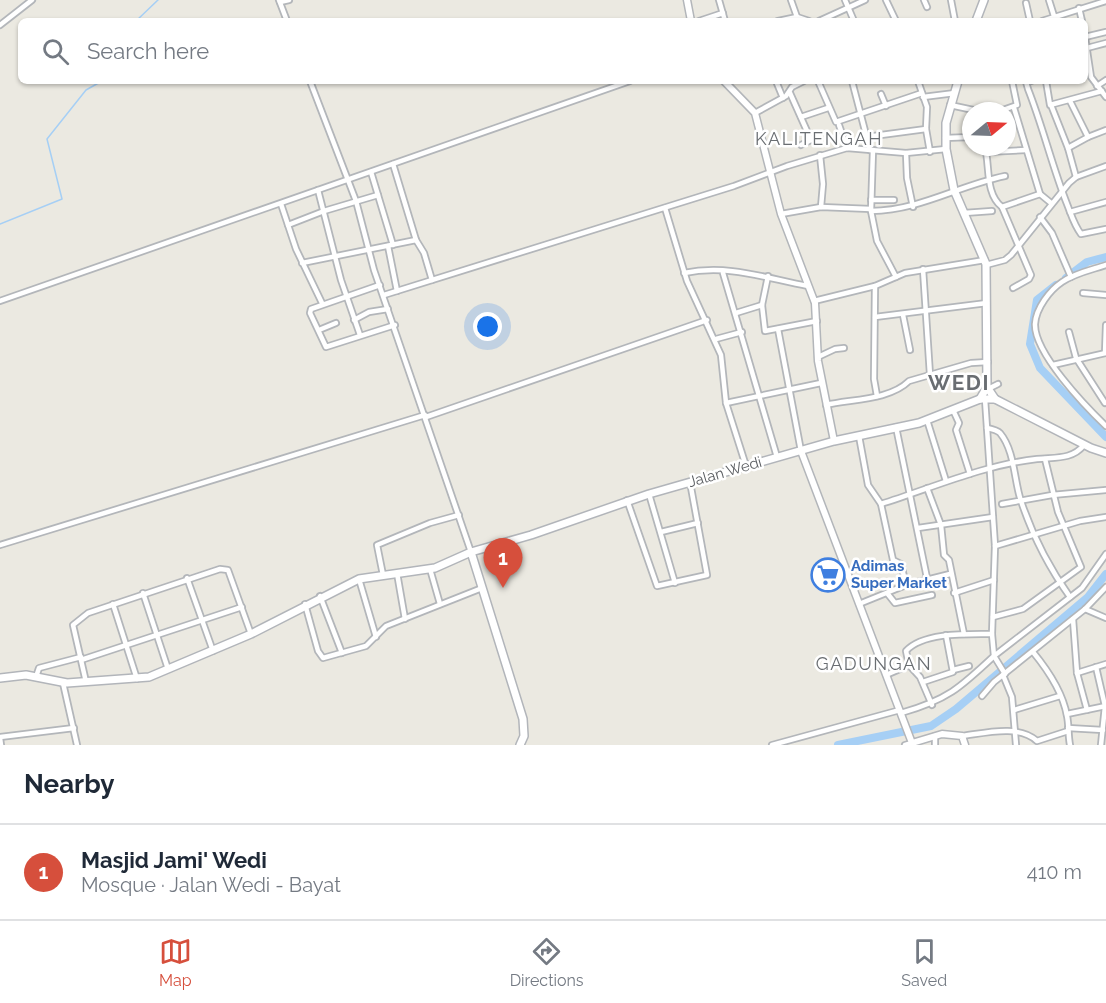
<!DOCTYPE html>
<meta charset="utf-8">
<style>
:root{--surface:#fff;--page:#f6f6f7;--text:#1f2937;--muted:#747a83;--line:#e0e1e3;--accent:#d64f3c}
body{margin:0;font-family:Raleway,sans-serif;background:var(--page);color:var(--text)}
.compass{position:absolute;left:962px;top:102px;width:54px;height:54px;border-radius:50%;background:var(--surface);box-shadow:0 2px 4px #0004;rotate:71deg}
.you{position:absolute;left:488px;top:327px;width:21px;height:21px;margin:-15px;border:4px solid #fff;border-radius:50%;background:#1a73e8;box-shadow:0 0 0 9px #1a73e833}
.badge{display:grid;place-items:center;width:39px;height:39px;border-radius:50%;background:var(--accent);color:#fff;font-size:20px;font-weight:700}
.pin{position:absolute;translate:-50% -50px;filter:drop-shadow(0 2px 3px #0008)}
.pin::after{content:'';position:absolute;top:32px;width:21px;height:18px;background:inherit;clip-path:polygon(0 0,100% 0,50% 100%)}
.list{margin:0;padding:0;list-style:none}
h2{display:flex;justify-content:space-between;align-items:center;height:78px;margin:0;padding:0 24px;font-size:26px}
h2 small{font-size:20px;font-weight:400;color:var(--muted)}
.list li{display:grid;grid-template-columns:39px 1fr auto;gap:18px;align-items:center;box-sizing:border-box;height:96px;padding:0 24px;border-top:2px solid var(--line)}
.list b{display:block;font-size:22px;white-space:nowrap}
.list p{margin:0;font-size:20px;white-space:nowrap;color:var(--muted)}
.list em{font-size:20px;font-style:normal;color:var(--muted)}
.icon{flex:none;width:33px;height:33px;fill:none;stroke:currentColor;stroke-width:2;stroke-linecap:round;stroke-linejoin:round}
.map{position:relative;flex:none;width:1106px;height:745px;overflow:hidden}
.search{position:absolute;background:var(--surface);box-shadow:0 2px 4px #0004;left:18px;right:18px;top:18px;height:66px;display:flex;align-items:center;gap:15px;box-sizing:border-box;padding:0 21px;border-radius:9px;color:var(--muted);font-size:22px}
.sheet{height:174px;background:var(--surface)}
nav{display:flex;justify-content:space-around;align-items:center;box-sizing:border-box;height:84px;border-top:2px solid var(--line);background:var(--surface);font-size:16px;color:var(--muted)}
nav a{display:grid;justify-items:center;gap:3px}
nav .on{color:var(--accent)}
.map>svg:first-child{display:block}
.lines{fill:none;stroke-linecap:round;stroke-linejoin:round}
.stream{stroke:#a6cff5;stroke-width:1.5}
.river{stroke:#a6cff5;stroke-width:8}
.minor-casing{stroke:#b3b6ba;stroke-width:8}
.tertiary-casing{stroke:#b3b6ba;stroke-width:9}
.secondary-casing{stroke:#b2b5ba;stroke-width:10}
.minor{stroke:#fff;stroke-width:4.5}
.tertiary{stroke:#fff;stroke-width:6}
.secondary{stroke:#fff;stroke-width:7}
.labels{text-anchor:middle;stroke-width:5;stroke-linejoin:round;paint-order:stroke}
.street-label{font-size:15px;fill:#595c60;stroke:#fff}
.shop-label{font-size:15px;font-weight:bold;fill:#366cbe;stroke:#fff;text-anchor:start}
.quarter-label{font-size:18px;letter-spacing:1.5px;fill:#6a6e72;stroke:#fff}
.district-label{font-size:21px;font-weight:bold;letter-spacing:1.5px;fill:#6a6e72;stroke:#fff}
</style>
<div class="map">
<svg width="1106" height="745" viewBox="0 0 1106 745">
<rect width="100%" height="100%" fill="#ebe9e1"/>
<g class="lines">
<g class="stream">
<polyline points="136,21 158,0"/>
<polyline points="0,224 62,199 47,139 86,90 102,81"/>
</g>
<g class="river">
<polyline points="1066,278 1087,262 1106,257"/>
<polyline points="1056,285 1037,300 1030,344 1040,368 1106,437"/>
<polyline points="838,745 931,726 956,709 1088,597 1106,574"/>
</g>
<defs>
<g id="minor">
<polyline points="279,0 287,21"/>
<polyline points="719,0 725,21"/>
<polyline points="791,0 797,17"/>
<polyline points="845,0 854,21"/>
<polyline points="886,0 896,21"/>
<polyline points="924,0 927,7"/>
<polyline points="951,0 955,21"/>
<polyline points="1049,0 1054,16"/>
<polyline points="280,2 289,0"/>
<polyline points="1026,3 1030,21"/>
<polyline points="1079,8 1082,21"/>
<polyline points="699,21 723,13"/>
<polyline points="778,21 797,17 809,21"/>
<polyline points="819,21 865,0"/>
<polyline points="1042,21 1106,1"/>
<polyline points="0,25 32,0"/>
<polyline points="1085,37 1091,77 1106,97"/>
<polyline points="1085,37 1106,32"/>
<polyline points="1087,48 1106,43"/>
<polyline points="310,81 356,201 374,270 471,552"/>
<polyline points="776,81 783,98"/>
<polyline points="818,81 836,122 922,93"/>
<polyline points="852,81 870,150"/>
<path d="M1031 81 1026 82 1028 89C1043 127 1052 166 1067 204 1071 214 1074 225 1081 234L1106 229"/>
<polyline points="1046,81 1050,105 1102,91"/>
<polyline points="1097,86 1106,80"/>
<polyline points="790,93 811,140 801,145"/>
<polyline points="881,94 886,106"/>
<polyline points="923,97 955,93"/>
<polyline points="1070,101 1088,137 1068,148 1076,177"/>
<polyline points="950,105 978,111"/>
<polyline points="1051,105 1068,148"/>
<polyline points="1014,108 1040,194"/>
<polyline points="1000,111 1017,105 1012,81"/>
<polyline points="755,113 786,96 792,87 804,81"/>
<polyline points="801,117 828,108"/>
<polyline points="839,125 847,148"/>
<polyline points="926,129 930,152"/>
<polyline points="866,137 926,129 927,107 918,81"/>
<polyline points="1088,137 1106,130"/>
<polyline points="945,138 971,137"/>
<path d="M985 147C990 166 985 194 1002 207L1040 194 1051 203"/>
<polyline points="873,150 871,211 877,241 896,277"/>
<polyline points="986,152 1026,150"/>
<polyline points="906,153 907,178 913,207"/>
<polyline points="820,155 823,184 821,207"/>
<polyline points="393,164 416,240 424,253 432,280"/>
<polyline points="371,172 393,245"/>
<polyline points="318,190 341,280 360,335"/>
<polyline points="871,200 894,200"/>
<polyline points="281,204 296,249 322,303"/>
<polyline points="1002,207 1031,275 1029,279 1013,288"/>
<polyline points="665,208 687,281 721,355 726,403 746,466"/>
<path d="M871 211C921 210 957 186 1005 176"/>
<polyline points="1070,212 1106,202"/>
<polyline points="964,213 992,211"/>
<polyline points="781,214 821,207 871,209"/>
<polyline points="1040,217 1052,233 1071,277"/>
<polyline points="288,225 324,211 378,195"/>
<polyline points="388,246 397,291"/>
<polyline points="302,263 416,240"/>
<polyline points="986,265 1005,260 1011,255 1069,183 1076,177 1106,166"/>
<path d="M1106 265C1091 270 1075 273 1062 282 1050 290 1036 308 1035 324 1034 353 1086 407 1106 426"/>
<polyline points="923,269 930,375"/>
<path d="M684 273C728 264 765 278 808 286"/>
<polyline points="723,273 777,457"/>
<polyline points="768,276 762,305 765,331 817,321"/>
<polyline points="380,285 311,309 310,313 326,347 395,325"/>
<polyline points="875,286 874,379 877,396"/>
<polyline points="1083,293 1106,295"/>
<polyline points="384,295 734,186 787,166 847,148 906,153 946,149"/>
<polyline points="0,301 630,81"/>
<polyline points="814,301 875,286 905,273 985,260"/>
<polyline points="736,313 762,305"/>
<polyline points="903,315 910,350"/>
<polyline points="875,317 987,303"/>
<polyline points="354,320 369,312 388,309"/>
<polyline points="778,329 801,451"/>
<polyline points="319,330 336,323"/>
<polyline points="1069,332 1076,358 1105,403"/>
<polyline points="716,339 742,332"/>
<polyline points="1105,353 1106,325"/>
<polyline points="818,357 835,349 844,348"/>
<polyline points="1053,365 1106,353"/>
<polyline points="988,389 998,384"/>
<polyline points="726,403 821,383"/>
<path d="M826 405C852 399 890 400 909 381L971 363 988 362"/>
<polyline points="953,410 959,423 956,430 970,474"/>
<polyline points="426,417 707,320"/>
<polyline points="927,420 946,481"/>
<polyline points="896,427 927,578"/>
<path d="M987 428C992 429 997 430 1000 433 1015 451 1014 481 1021 501 1032 534 1050 569 1070 597"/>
<path d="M859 436 868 485 881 504C932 488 983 465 1037 459 1055 457 1072 460 1084 445"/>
<polyline points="927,488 941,525 944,555 949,560 964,634"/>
<polyline points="649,494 675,583"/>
<polyline points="627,500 657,586 707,575 690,482"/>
<polyline points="881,504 893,560 901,564 906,585"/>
<polyline points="1002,504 1052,495 1106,490"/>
<polyline points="918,528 993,517"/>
<polyline points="661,532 698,523"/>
<polyline points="0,545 425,415"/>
<polyline points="995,546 1080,521 1106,517"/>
<polyline points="430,569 440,604"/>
<polyline points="397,573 405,619"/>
<polyline points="383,575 377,545 430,523 459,515"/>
<polyline points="187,578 213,651"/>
<polyline points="359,579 376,637"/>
<polyline points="143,593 168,669"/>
<polyline points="887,593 895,603 932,595"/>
<polyline points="954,593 994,580"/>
<polyline points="320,596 342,653"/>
<polyline points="113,604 137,679"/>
<polyline points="305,604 318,651 323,658 366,646 386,626 482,588"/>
<polyline points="859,604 906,585 950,574"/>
<polyline points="1085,609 1106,618"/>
<polyline points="993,617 1023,609 1081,567 1058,512 1045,459"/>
<polyline points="1073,619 1077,673 1087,710"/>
<path d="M1033 652C1047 669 1063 693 1067 716 1069 725 1068 735 1070 745"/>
<polyline points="81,660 242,607"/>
<polyline points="1096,667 1105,706 1101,745"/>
<polyline points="953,670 969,666"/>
<polyline points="1077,673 1106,664"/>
<polyline points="1005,674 994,656 1082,588 1106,554"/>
<polyline points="886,675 909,665"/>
<polyline points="1003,675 1012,697 1016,745"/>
<polyline points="36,677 39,668 81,657"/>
<polyline points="86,682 73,625 88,613 220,569 228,570 251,634"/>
<polyline points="923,682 953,672 946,635"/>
<polyline points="63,683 77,745"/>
<polyline points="982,696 994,682 1085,609 1106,587"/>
<path d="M932 705 920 677 909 665 906 651C923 632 968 634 992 634"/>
<polyline points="1014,710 1060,696"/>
<path d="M901 713C947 700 960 688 994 656L992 634 995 546 985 399"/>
<polyline points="1067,714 1106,706"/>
<polyline points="1068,728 1103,730"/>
<polyline points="935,736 935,745"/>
<path d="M962 736C985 733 1019 724 1037 741L1068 731"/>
<polyline points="0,737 74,728"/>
<polyline points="0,738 1,745"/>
<polyline points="772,745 900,710"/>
<polyline points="905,745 912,743"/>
</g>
<g id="tertiary">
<polyline points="687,0 691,21"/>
<polyline points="724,81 755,113 781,214 815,303 818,361 834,441"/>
<polyline points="801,451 912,743 942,734 962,736 965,745"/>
</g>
<g id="secondary">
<polyline points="976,21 984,0"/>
<polyline points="958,81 946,123 946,149 954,190 986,264 987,387 980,399"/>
<polyline points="995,399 1091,448 1106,453"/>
<polyline points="471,552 523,719 524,736 520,745"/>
<polyline points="0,678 26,675 67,683 149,677 251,634 359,579 435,568 471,552 531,535 649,494 834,441 919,423 980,399 995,399 987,387"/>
</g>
</defs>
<use href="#minor" class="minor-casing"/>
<use href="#tertiary" class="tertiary-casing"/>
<use href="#secondary" class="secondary-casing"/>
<use href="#minor" class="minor"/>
<use href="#tertiary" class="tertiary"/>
<use href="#secondary" class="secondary"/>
</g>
<defs>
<symbol id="supermarket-ring" viewBox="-11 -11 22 22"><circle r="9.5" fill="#fff" stroke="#3f7fe0" stroke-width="1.5"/><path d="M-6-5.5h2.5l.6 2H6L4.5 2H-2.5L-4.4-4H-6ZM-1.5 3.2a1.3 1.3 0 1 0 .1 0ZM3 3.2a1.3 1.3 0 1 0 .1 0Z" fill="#3f7fe0"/></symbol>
</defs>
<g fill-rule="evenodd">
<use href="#supermarket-ring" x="809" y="556" width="38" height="38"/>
</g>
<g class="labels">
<g class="street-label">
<text transform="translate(725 472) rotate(-16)" y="5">Jalan Wedi</text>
</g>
<g class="shop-label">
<text x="851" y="571">Adimas<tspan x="851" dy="17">Super Market</tspan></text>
</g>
<g class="quarter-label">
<text x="819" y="145">KALITENGAH</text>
<text x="874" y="670">GADUNGAN</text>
</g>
<g class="district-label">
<text x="959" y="390">WEDI</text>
</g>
</g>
</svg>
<svg class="compass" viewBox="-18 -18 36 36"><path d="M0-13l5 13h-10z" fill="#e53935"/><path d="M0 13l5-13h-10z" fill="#747a83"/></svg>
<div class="you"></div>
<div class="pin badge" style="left:503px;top:588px">1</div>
<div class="search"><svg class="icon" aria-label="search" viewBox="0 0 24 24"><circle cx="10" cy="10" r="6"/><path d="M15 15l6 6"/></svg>Search here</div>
</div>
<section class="sheet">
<h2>Nearby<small></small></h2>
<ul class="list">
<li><span class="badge">1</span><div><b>Masjid Jami' Wedi</b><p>Mosque · Jalan Wedi - Bayat</p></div><em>410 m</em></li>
</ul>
</section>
<nav>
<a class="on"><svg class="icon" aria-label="map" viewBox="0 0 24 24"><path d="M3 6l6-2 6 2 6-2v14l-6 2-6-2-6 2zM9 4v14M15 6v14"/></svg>Map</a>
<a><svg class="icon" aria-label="directions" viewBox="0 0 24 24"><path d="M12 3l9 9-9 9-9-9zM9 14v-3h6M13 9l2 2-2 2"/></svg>Directions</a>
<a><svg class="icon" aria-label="saved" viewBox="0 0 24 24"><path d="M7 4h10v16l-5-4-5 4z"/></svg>Saved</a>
</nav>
